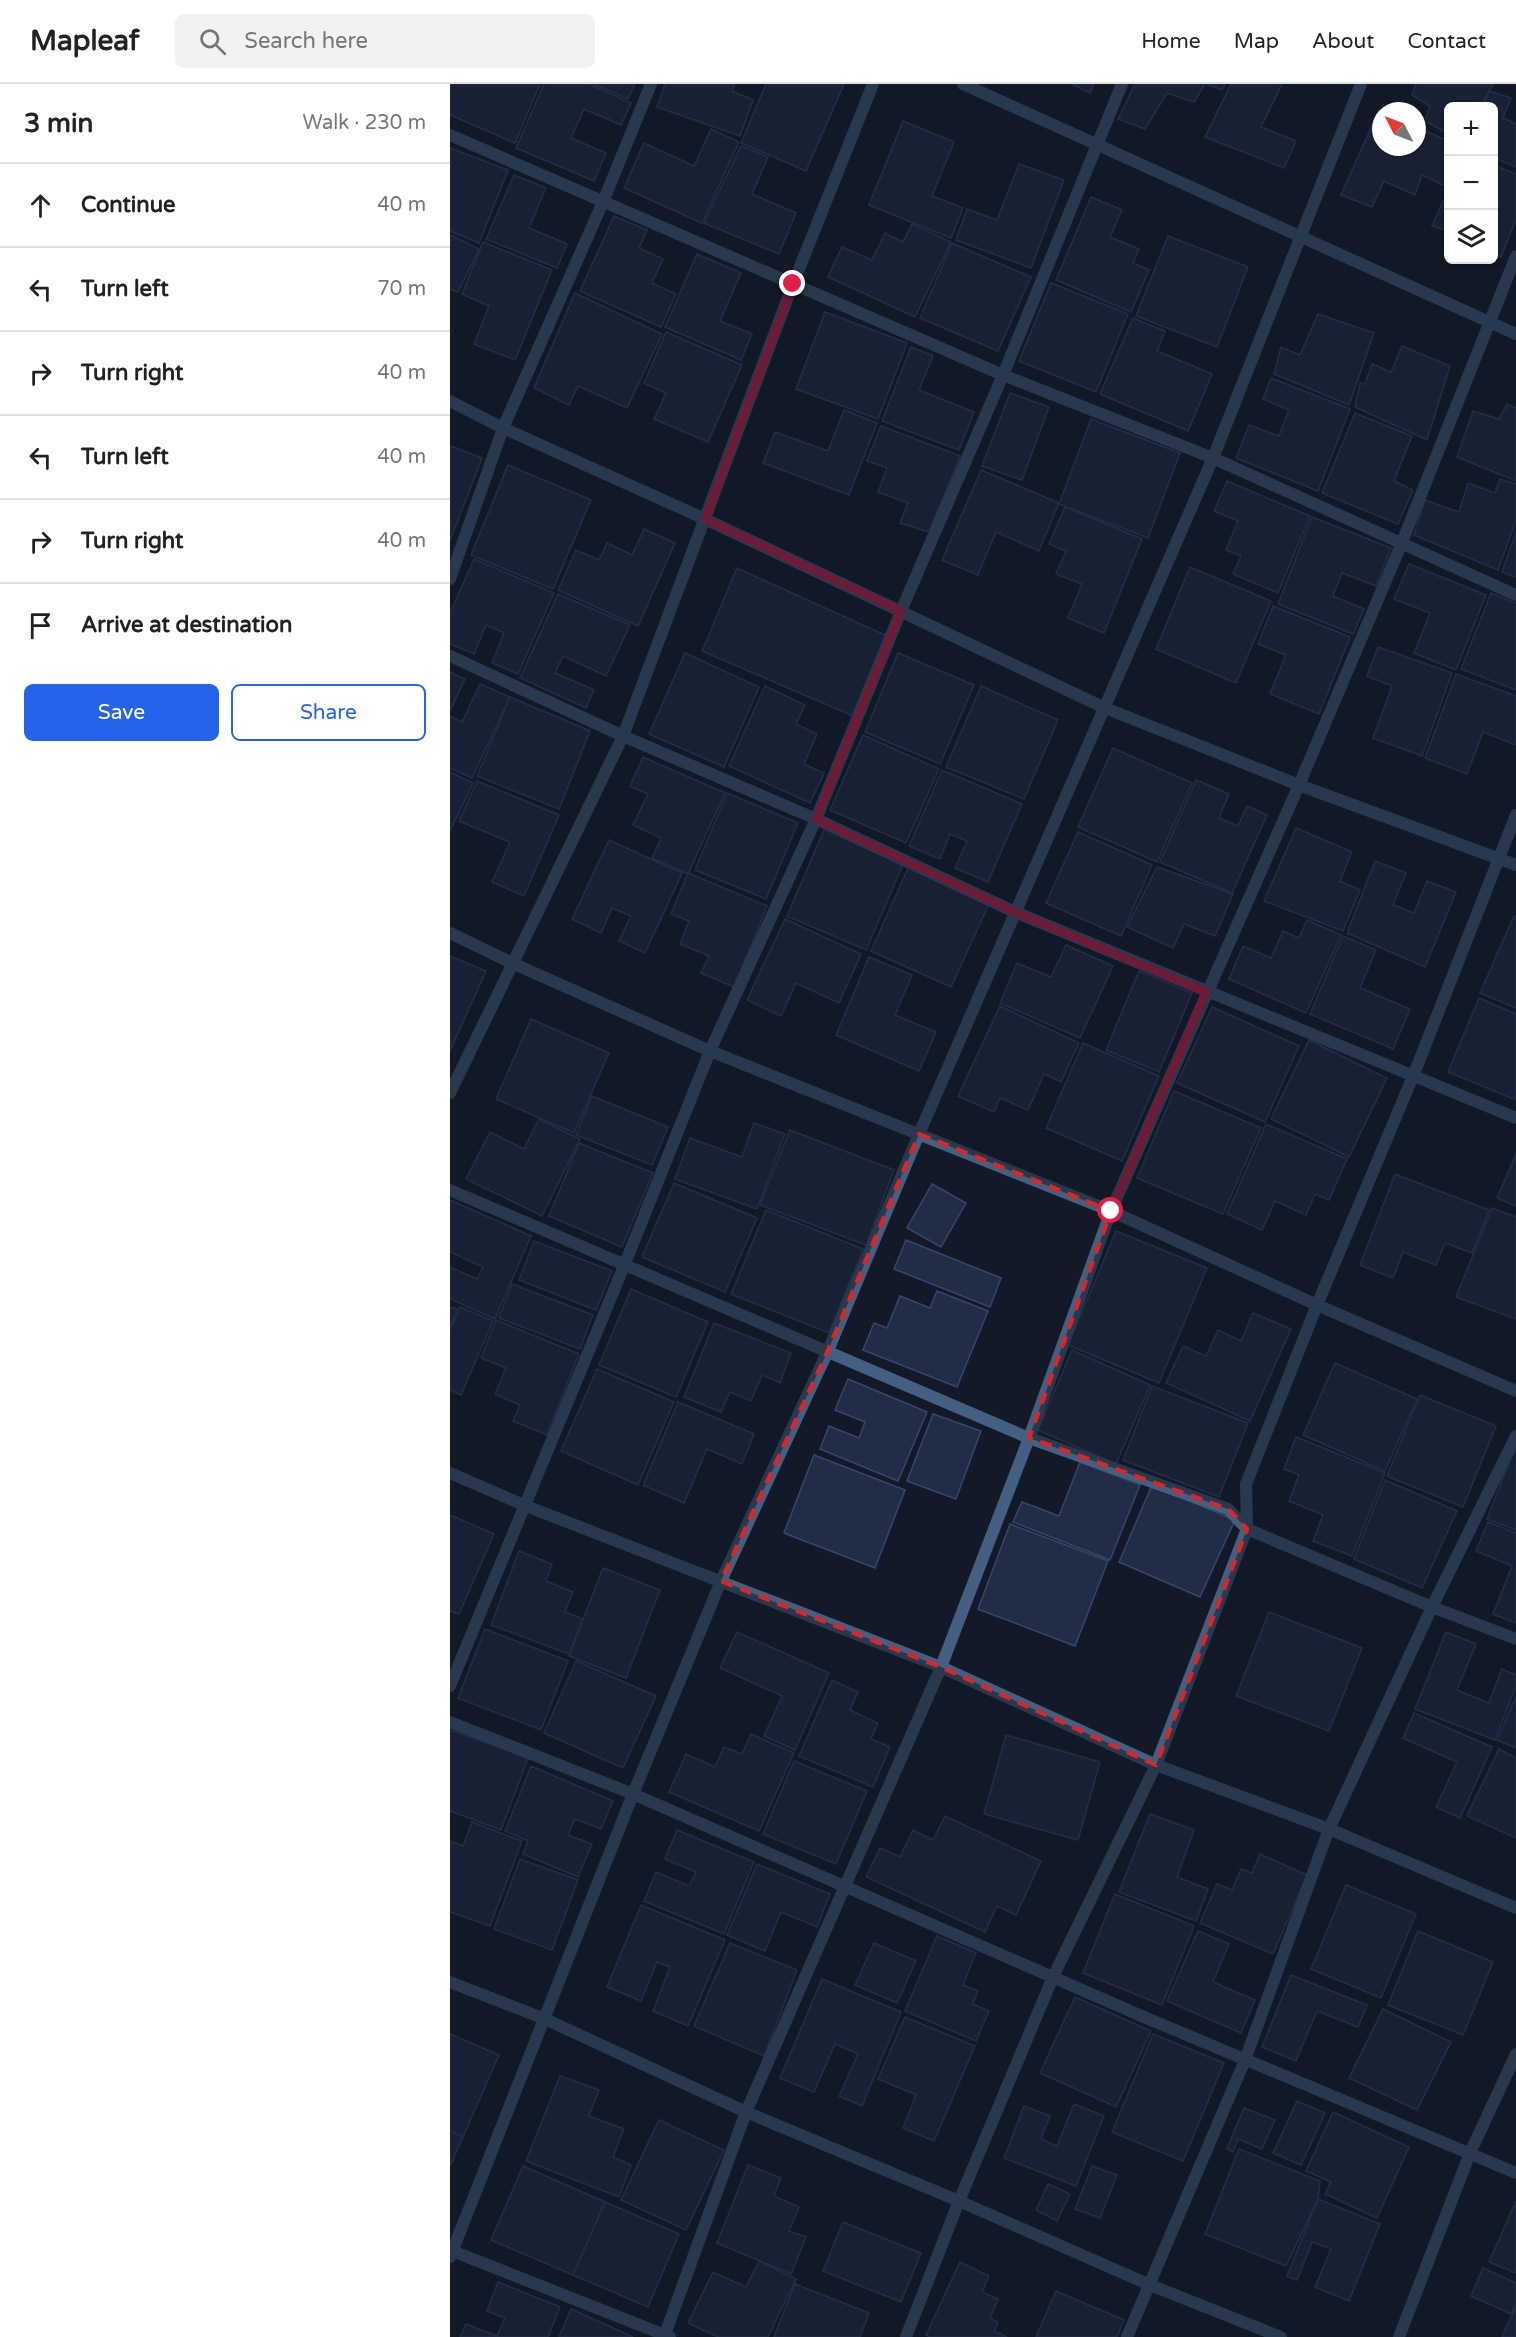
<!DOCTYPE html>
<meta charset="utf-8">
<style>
:root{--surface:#fff;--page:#f2f2f2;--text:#222;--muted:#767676;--line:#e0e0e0;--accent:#2563eb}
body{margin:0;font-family:"Varela Round",sans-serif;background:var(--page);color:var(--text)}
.controls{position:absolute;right:18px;top:18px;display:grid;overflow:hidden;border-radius:9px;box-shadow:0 2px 4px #0004}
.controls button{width:54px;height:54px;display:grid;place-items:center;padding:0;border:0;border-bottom:2px solid var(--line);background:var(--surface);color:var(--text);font:30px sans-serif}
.compass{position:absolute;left:922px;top:18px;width:54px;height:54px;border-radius:50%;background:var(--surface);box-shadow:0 2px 4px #0004;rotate:312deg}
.stop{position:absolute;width:18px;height:18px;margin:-14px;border:4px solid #e11d48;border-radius:50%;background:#fff}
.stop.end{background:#e11d48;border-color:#fff;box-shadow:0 2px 6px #0008}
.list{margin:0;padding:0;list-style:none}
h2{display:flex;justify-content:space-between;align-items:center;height:78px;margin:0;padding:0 24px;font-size:26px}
h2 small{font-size:20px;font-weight:400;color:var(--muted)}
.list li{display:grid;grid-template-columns:39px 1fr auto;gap:18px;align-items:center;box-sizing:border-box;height:84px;padding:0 24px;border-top:2px solid var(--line)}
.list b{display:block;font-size:22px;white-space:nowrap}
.list em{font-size:20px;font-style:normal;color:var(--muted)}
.actions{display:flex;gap:12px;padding:18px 24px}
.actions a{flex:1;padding:14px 0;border:2px solid var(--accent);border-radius:9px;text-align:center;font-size:21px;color:var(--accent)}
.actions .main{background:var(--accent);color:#fff}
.icon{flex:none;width:33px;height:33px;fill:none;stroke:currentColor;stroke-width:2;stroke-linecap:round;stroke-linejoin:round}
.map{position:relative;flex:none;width:1066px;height:2253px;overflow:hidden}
header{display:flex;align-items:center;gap:36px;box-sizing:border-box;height:84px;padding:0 30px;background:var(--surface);border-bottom:2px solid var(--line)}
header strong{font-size:28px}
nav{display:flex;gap:33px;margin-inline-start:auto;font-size:21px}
.search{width:420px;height:54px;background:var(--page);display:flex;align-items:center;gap:15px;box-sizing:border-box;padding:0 21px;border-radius:9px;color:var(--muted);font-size:22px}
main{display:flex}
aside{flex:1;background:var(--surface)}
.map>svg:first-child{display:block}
.building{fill:#212c46;stroke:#364670;stroke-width:1.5}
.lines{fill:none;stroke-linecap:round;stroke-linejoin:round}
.street{stroke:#435f81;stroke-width:12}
.route{stroke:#e11d48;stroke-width:8}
.marked{fill:none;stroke:#d62828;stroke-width:4.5;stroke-dasharray:12 8;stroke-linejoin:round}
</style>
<header>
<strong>Mapleaf</strong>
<div class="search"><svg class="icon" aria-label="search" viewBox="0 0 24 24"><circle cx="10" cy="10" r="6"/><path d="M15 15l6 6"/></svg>Search here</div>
<nav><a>Home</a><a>Map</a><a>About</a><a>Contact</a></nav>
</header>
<main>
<aside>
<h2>3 min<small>Walk · 230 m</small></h2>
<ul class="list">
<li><svg class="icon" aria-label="ahead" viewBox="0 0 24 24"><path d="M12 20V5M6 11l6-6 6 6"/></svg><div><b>Continue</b></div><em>40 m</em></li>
<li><svg class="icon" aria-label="left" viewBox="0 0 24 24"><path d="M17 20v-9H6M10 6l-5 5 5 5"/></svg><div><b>Turn left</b></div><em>70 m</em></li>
<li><svg class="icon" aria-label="right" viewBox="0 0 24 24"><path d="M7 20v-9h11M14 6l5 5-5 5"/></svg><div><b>Turn right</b></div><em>40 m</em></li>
<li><svg class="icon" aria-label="left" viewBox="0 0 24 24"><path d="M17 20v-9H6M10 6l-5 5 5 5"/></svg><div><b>Turn left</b></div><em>40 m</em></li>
<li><svg class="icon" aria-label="right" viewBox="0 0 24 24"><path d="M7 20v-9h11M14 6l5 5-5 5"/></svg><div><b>Turn right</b></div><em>40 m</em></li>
<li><svg class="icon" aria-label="arrive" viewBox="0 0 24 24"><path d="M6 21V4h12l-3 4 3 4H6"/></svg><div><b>Arrive at destination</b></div></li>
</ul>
<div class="actions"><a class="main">Save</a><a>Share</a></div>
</aside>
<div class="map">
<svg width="1066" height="2253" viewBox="0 0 1066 2253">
<rect width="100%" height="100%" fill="#131927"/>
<g class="building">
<polygon points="0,0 90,0 65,59 0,31"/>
<polygon points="94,0 139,0 181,19 171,41 134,25 121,54 156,69 144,97 66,64"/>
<polygon points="144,0 185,0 178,15"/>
<polygon points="215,0 285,0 282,7 303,16 290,52 207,23"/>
<polygon points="316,0 394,0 356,87 291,59"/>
<polygon points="622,0 644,0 640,9"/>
<polygon points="685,0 755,0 744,18 717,9 695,45 668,35"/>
<polygon points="756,0 775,0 772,6"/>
<polygon points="781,0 832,0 811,43 846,57 834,84 755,53"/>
<polygon points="966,0 1043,0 1031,22 998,22 998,50 975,37 980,22 962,11"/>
<polygon points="1039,7 1061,14 1053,34 1066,40 1066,83 1044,74 1044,22 1034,22"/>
<polygon points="929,26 932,27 931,63 967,63 967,43 998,57 998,91 993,101 972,91 965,111 934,97 922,123 891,111"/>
<polygon points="453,37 504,58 482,112 513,124 501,154 419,121"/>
<polygon points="261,45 289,58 252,139 174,104 194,59 244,82"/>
<polygon points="291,62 318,73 302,110 346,129 329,170 254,139"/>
<polygon points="0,64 58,86 29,159 0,147"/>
<polygon points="569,80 614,96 581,184 506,156 517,125 547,136"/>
<polygon points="1044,81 1066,90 1066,135 1051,173 1044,169 1044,132 1050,119 1044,116"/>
<polygon points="64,91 96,104 79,144 117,160 107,184 36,155"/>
<polygon points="998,106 998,147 982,142"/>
<polygon points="641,113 672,126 660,153 689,165 683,179 699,186 681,228 606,196"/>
<polygon points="164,132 197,146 189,164 213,175 202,199 226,210 211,243 130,207"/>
<polygon points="462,140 501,158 465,233 378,193 392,163 422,176 435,149 453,158"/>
<polygon points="0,151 29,165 8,208 0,205"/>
<polygon points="718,152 798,183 767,263 686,232"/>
<polygon points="33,158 102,186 65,276 24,260 39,222 12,210"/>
<polygon points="502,159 581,193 548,267 470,234"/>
<polygon points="247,170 291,189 270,237 302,250 291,276 215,243"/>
<polygon points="601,199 678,230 646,308 569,277"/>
<polygon points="125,209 212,250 177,324 128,302 119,321 84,304"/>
<polygon points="375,228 457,259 428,335 346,305"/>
<polygon points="868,230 924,249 899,321 824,290 831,263 850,271"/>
<polygon points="683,234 715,247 707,267 762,290 738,347 650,310"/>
<polygon points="216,248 292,281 258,358 204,335 216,309 194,299"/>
<polygon points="952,262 1000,282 977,356 905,323 910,299 915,300 922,280 941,288"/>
<polygon points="461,263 483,272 469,306 524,328 509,366 432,337"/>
<polygon points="821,294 900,325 868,407 786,374 799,341 829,352 839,326 813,315"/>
<polygon points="560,309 599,323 572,396 532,382"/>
<polygon points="1057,320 1066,324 1066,397 1007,373 1023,327 1049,335"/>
<polygon points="394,326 427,339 399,411 313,379 325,348 378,367"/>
<polygon points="905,329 962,352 944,397 963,406 948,440 872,409"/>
<polygon points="641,335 730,369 698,454 609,420"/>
<polygon points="431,342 510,372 479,448 450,439 458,419 428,408 437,384 417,377"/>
<polygon points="1,362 32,374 0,457 0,365"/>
<polygon points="58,381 141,416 103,505 21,471"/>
<polygon points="531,386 609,419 589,467 546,448 528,491 492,476"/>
<polygon points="1050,395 1066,400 1066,437 1048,486 964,451 975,416 1009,428 1018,399 1045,409"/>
<polygon points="777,397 860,432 828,509 783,490 791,472 776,466 788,437 764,427"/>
<polygon points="615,423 692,455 654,549 618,534 632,500 606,490 616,467 599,460"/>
<polygon points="862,433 941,464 926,502 892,489 883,512 914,525 903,550 828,520"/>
<polygon points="194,445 225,459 188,542 108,506 126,466 149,476 157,459 182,471"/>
<polygon points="1066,448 1066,493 1052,488"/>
<polygon points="24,475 104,509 68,590 42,579 54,549 36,541 24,570 0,560 0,529"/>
<polygon points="959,480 1036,511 1006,586 964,569 980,529 944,515"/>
<polygon points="740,483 821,517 786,599 706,565"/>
<polygon points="287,484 437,552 403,632 252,567"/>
<polygon points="1041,509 1066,519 1066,606 1011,585"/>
<polygon points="108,510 180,541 156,592 113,572 105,589 144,606 136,624 70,594"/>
<polygon points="823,522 900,553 869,630 820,610 836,571 808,560"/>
<polygon points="928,563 1002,589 972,672 923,654 942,602 917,592"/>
<polygon points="235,569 309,603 274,683 199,650"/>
<polygon points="448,569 524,601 490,680 415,648"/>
<polygon points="0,588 15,595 0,627"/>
<polygon points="1006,590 1066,612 1066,661 1033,648 1017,690 975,674"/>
<polygon points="30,600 60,613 22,694 0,684 0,632 12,638"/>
<polygon points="315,602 355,621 346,640 367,650 354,680 374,689 360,719 279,682"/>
<polygon points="531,602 608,636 574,715 496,683"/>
<polygon points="60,613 140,647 109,725 27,692"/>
<polygon points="413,651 489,685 456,759 380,726"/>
<polygon points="663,664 742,699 707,778 628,743"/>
<polygon points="193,673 275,709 238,790 202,774 211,754 183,741 198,710 180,702"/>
<polygon points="492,686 572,720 538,798 505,784 517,757 500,750 490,775 459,762"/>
<polygon points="0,688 23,699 0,747"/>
<polygon points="746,696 779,710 769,734 788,742 797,722 817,731 782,809 710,778"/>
<polygon points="27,697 109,731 74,812 42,798 60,758 9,737"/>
<polygon points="277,709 348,739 316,815 245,786"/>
<polygon points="375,744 454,778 416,866 337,832"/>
<polygon points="846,744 902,768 890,797 910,806 893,847 814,817"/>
<polygon points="628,748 702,781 671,852 596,819"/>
<polygon points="159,756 232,789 195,869 169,857 181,832 162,824 151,849 122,835"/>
<polygon points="925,777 956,789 943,821 964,829 977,797 1006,808 975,883 897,849"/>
<polygon points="459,782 540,818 501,903 421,867"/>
<polygon points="707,783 783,810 765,852 734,840 723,864 677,843"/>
<polygon points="238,789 317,822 284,903 251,889 259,872 230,860 239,837 221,830"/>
<polygon points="1064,832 1066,832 1066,924 1030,909"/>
<polygon points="335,835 411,870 389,919 346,899 331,932 297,916"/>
<polygon points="857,836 891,851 856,929 779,895 793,862 821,874 833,847 849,854"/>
<polygon points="893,852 926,866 910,904 960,925 943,965 860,930"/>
<polygon points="616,861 663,882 630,954 550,919 567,879 601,893"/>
<polygon points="0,872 36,887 0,967"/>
<polygon points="419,873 462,891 445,931 486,948 469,987 386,951"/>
<polygon points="689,887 742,909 709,988 656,966"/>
<polygon points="1029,914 1066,930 1066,1016 998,988"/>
<polygon points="550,922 629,959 611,998 594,990 578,1026 550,1014 544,1028 508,1012"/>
<polygon points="762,923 849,962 815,1038 727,999"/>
<polygon points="81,935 159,969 124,1049 46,1015"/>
<polygon points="859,956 937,994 899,1073 821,1035"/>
<polygon points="633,959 709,992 672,1077 596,1044"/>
<polygon points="724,1007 811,1044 773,1130 687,1094"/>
<polygon points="142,1012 218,1043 202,1081 126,1051"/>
<polygon points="89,1035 130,1055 92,1132 16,1095 40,1048 74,1065"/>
<polygon points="304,1039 335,1050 307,1125 225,1095 240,1054 292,1073"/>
<polygon points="816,1040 897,1075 879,1116 865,1110 856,1131 825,1117 812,1146 777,1130"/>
<polygon points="340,1046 444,1086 416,1161 310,1121"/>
<polygon points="129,1059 203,1089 172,1163 99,1132"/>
<polygon points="1066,1070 1066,1122 1047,1114"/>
<polygon points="945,1090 1039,1126 1022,1169 995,1159 986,1181 953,1168 943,1194 910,1181"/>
<polygon points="224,1099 307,1134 275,1208 192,1173"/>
<polygon points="482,1100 516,1119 491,1163 457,1144"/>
<polygon points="0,1116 81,1152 45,1235 0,1215 0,1183 27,1195 33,1183 0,1168"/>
<polygon points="1042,1124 1066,1133 1066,1235 1006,1213"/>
<polygon points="316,1126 413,1165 379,1249 281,1210"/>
<polygon points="666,1147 757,1184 709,1299 618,1261"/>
<polygon points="456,1156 551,1194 540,1223 444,1185"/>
<polygon points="84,1157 162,1187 146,1226 69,1196"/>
<polygon points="62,1200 143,1231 130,1265 49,1234"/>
<polygon points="181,1205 258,1238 226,1313 149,1281"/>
<polygon points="487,1207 538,1227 507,1303 413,1266 424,1239 437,1244 450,1212 480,1224"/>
<polygon points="0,1223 7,1225 0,1244"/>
<polygon points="10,1223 43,1237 11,1311 0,1306 0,1246"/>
<polygon points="803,1229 841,1245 800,1337 716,1299 733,1262 756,1272 768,1246 791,1257"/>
<polygon points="46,1236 129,1270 97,1351 63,1337 70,1321 45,1310 56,1284 31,1274"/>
<polygon points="264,1239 341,1269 330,1299 312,1291 301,1317 280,1308 271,1328 234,1313"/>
<polygon points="622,1266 700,1301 666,1380 588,1346"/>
<polygon points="885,1279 967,1315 935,1387 853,1351"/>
<polygon points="147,1285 224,1318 188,1401 111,1367"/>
<polygon points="398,1295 477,1328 448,1397 370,1365 379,1342 409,1354 415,1338 385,1326"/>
<polygon points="702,1302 798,1339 769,1413 673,1376"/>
<polygon points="970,1311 1046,1342 1013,1423 937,1392"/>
<polygon points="228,1318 304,1350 292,1380 257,1365 234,1419 193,1401"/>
<polygon points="483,1330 531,1347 506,1415 457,1397"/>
<polygon points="846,1353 935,1389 902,1472 863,1457 873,1431 839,1417 849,1391 834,1385"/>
<polygon points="1066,1361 1066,1446 1037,1435"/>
<polygon points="364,1371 455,1406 425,1484 334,1449"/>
<polygon points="630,1378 690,1401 660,1476 563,1438 572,1418 609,1432"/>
<polygon points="935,1396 1007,1427 972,1504 904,1475"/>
<polygon points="702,1401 785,1436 750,1513 669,1478"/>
<polygon points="0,1431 44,1450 9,1530 0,1527"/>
<polygon points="1038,1438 1066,1449 1066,1539 1043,1530 1062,1482 1026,1467"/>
<polygon points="560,1440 658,1477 625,1562 528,1525"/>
<polygon points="69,1467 102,1480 96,1497 123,1508 115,1528 133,1535 119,1570 41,1541"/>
<polygon points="153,1484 210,1506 176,1594 119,1572"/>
<polygon points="819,1528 912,1564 879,1647 786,1612"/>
<polygon points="35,1545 118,1577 91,1646 8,1614"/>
<polygon points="287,1548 379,1589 345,1666 314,1652 332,1612 270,1584"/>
<polygon points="996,1548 1026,1560 1007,1606 1039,1619 1052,1585 1066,1591 1066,1602 1045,1656 965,1625"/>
<polygon points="126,1577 206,1612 173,1684 94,1649"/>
<polygon points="382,1596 408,1608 400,1626 428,1639 421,1655 440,1663 423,1703 349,1672"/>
<polygon points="1066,1612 1066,1664 1047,1656"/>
<polygon points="964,1629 1042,1663 1010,1734 986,1723 1007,1678 953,1654"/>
<polygon points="0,1646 78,1674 51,1746 0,1727"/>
<polygon points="301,1650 344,1669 309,1747 219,1708 236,1670 265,1683 274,1663 292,1670"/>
<polygon points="556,1651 650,1678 628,1756 534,1730"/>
<polygon points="1049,1665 1066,1674 1066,1754 1017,1732"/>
<polygon points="344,1677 417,1707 386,1780 313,1750"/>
<polygon points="81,1682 163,1717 151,1745 125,1735 118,1751 142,1760 128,1793 73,1770 78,1757 55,1747"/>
<polygon points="700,1730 744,1746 727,1793 758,1805 746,1837 669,1808"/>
<polygon points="495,1732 591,1777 566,1831 547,1822 535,1848 416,1793 430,1764 450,1773 463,1746 483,1756"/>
<polygon points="22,1738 72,1757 40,1842 0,1828 0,1757 13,1762"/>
<polygon points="227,1746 304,1778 274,1850 194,1817 206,1788 239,1802 246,1788 215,1775"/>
<polygon points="810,1770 857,1791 823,1870 750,1839 767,1800 782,1806 791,1785 802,1789"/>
<polygon points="70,1775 128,1796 102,1866 44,1845"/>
<polygon points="307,1780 380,1810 367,1843 331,1828 315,1867 277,1851"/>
<polygon points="896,1801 966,1830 931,1914 861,1885"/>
<polygon points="665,1810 744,1842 712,1921 633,1889"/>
<polygon points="191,1821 275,1856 238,1942 203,1927 220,1883 207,1878 191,1917 157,1903"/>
<polygon points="748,1847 779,1860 763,1898 805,1916 791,1949 717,1917"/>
<polygon points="968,1847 1043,1878 1013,1951 938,1921"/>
<polygon points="487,1852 526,1869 513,1901 528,1907 523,1920 539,1927 526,1957 455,1927"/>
<polygon points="280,1859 347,1886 314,1972 244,1942"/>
<polygon points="424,1859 466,1877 447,1919 405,1901"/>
<polygon points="841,1891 917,1921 908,1943 867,1927 846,1977 812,1963"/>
<polygon points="372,1895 451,1928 412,2022 389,2012 408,1970 385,1960 364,2008 330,1994"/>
<polygon points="625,1913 701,1947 666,2023 590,1989"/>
<polygon points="933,1925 1001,1958 967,2026 899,1994"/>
<polygon points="455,1933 525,1962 484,2057 453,2044 466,2011 428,1995"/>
<polygon points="0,1950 49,1971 13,2053 0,2047"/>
<polygon points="703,1950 774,1979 733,2077 662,2048"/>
<polygon points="110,1992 149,2006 139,2032 174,2045 163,2073 181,2081 169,2113 76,2077"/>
<polygon points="847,2017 875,2029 851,2081 823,2069"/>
<polygon points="624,2020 654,2032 626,2102 554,2074 574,2022 600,2032 591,2055 607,2062"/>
<polygon points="794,2024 825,2036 812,2065 788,2055 783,2068 777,2065"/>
<polygon points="883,2028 959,2063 927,2134 875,2110 881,2098 856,2087"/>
<polygon points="209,2036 274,2066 236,2146 171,2116"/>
<polygon points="0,2047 13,2053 0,2082"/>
<polygon points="789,2065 870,2097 868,2115 836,2182 755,2150"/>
<polygon points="298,2081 331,2094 324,2112 349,2123 339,2147 356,2153 341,2190 267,2159"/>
<polygon points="73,2082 155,2118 123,2191 41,2156"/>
<polygon points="642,2082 667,2091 650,2134 625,2125"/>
<polygon points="598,2100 620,2110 607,2137 586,2126"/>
<polygon points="868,2115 930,2140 899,2217 865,2203 881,2165 862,2158 847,2196 837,2192"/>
<polygon points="1066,2117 1066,2189 1039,2178"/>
<polygon points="155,2118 229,2150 198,2223 123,2191"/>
<polygon points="393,2138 471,2169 451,2218 373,2187"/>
<polygon points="309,2177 346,2195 318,2253 268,2253 238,2239 263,2188 296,2203"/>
<polygon points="510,2178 539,2192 532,2208 548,2215 540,2234 548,2238 544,2247 557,2253 480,2253 476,2251"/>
<polygon points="1033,2184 1066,2199 1066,2220 1061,2230 1021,2212"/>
<polygon points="48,2198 110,2223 98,2253 10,2253 16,2240 47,2252 55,2234 37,2227"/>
<polygon points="345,2200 419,2229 410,2253 324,2253"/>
<polygon points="606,2207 674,2236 667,2253 586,2253"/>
<polygon points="1066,2223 1066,2253 1053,2253 1052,2252"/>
<polygon points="121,2225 183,2253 109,2253"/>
</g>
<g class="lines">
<g class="street">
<polyline points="513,0 1066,250"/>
<polyline points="0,51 553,291 763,374 1066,511"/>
<polyline points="0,317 53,344 255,435 655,624 849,701 1066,781"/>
<polyline points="0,495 53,344 153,118 201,0"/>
<polyline points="0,572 173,652 366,735 565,828 1066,1034"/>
<polyline points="0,849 62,879 260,967 661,1127 867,1221 1066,1307"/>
<polyline points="0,1009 173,652 343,200 423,0"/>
<polyline points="0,1106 579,1354 778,1425 797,1445 982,1523 1066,1555"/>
<polyline points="0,1389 76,1422 491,1583 706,1681 879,1745 1066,1824"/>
<polyline points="0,1602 174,1182 260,967 366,735 451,527 553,291 672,0"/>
<polyline points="0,1638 183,1710 694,1933 1066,2089"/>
<polyline points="0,1898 95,1935 296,2028 509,2117 700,2201 831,2253"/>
<polyline points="0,2166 220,2253"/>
<polyline points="0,2173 183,1710 271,1497 377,1269 469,1050 763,374 911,0"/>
<polyline points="214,2253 296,2028 491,1583 579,1354 661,1127 849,701 951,461 1066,172"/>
<polyline points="456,2253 509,2117 603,1893 706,1681 797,1445 796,1400 867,1221 964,990 1066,731"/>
<polyline points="677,2253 795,1976 879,1745 982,1523 1066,1352"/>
<polyline points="949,2253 1020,2069 1066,1970"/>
</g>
</g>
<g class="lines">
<polyline class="route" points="343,200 255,435 451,527 366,735 565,828 756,908 661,1127"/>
</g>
<path d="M0 0H1066V2253H0ZM469 1050 661 1127 579 1354 778 1425 797 1445 706 1681 491 1583 271 1497 377 1269Z" fill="#131927" fill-opacity=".55" fill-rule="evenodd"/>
<path class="marked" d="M469 1050 661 1127 579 1354 778 1425 797 1445 706 1681 491 1583 271 1497 377 1269Z"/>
</svg>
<div class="controls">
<button>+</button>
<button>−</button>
<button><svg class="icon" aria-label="layers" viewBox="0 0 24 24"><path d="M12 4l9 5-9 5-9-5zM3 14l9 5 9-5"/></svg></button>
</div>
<svg class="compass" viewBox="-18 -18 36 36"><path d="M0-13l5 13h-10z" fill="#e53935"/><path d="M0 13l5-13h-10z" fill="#767676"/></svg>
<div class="stop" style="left:661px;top:1127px"></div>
<div class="stop end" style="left:343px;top:200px"></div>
</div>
</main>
